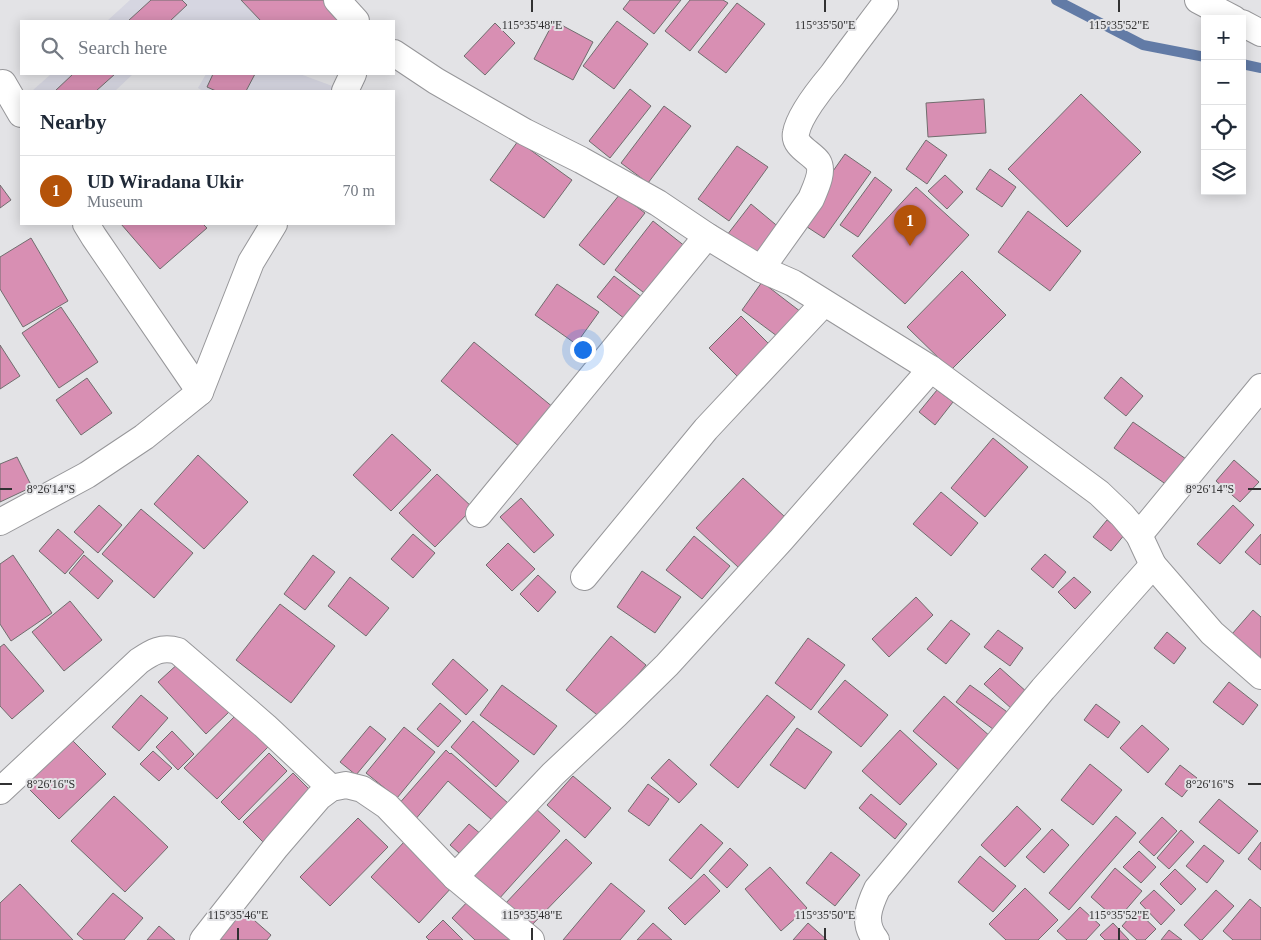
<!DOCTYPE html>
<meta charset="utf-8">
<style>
:root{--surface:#fff;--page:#f2f2f3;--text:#1f2937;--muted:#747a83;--line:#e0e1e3;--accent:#b45309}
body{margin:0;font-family:"Times New Roman",serif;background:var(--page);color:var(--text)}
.controls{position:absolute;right:15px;top:15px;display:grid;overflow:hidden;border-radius:0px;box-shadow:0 2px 12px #0003}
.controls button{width:45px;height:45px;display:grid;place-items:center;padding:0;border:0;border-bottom:1px solid var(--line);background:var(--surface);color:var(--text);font:25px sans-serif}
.you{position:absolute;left:582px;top:349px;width:18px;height:18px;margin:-12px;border:4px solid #fff;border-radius:50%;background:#1a73e8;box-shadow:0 0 0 8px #1a73e833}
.badge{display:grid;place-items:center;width:32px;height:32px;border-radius:50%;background:var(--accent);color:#fff;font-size:16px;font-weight:700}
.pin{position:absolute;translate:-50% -41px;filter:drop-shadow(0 1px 2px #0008)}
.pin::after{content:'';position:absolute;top:26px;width:18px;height:15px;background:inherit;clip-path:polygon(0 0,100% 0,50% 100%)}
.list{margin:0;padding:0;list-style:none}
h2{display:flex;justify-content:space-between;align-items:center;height:65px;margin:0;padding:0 20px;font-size:21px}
h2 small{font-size:16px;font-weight:400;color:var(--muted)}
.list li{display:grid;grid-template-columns:32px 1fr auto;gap:15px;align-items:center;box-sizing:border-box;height:70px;padding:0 20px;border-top:1px solid var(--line)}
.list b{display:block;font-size:19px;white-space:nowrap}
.list p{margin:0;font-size:16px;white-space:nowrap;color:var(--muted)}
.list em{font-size:16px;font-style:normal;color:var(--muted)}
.icon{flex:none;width:28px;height:28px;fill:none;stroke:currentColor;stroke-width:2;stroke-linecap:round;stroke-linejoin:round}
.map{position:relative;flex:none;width:1261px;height:940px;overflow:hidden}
.search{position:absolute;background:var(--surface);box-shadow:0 2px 12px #0003;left:20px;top:20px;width:375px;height:55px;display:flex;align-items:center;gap:12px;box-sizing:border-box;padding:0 18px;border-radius:0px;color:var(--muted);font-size:19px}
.panel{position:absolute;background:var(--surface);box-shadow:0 2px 12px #0003;left:20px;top:90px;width:375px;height:135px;border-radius:0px}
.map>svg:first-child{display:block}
.built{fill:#d6d6e1}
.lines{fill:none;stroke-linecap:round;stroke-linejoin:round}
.stream{stroke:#627ba6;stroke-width:10}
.building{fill:#d88fb3;stroke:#706d6e}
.street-casing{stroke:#97979a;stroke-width:28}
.street{stroke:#fff;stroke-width:26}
.ticks{fill:none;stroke:#313132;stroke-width:2}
.ticks-label{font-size:12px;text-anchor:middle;fill:#313132;stroke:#e3e3e6;stroke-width:4;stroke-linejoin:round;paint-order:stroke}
</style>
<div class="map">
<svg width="1261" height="940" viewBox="0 0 1261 940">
<rect width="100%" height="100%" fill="#e3e3e6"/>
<g class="built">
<polygon points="130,0 326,0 346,21 107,21"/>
<polygon points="51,74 133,74 115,91 32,91"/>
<polygon points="206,74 300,74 335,87 332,91 203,91 198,88"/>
</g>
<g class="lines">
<g class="stream">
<polyline points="1056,0 1143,45 1205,57"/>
<polyline points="1242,64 1261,68"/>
</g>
</g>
<g class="building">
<polygon points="151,0 182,0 187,5 170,21 128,21"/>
<polygon points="241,0 326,0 343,21 261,21"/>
<polygon points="630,0 681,0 654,34 623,9"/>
<polygon points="690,0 723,0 728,3 690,51 665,31"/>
<polygon points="737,3 765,24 726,73 698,52"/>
<polygon points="554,21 593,42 573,80 534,59"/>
<polygon points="617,21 648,44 614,89 583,66"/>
<polygon points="495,23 515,43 485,75 464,56"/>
<polygon points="73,74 115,74 96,91 55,91"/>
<polygon points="213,74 255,74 246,91 216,91 207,87"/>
<polygon points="630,89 651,106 610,158 589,141"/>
<polygon points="1081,94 1141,152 1067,227 1008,169"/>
<polygon points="984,99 986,133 928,137 926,103"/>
<polygon points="664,106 691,126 648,183 621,163"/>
<polygon points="926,140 947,155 927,184 906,169"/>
<polygon points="518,141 572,180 544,218 490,180"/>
<polygon points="737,146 768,167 729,221 698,199"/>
<polygon points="845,154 871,172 824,238 798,221"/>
<polygon points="990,169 1016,187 1002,207 976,189"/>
<polygon points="945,175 963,192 947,209 928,191"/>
<polygon points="875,177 892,190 858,237 840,225"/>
<polygon points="0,185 11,200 0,208"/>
<polygon points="916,187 969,235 905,304 852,256"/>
<polygon points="620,194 645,213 604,265 579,245"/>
<polygon points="751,204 781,229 757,259 727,235"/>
<polygon points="1028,211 1081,251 1050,291 998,252"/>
<polygon points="653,221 686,247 648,296 615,270"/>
<polygon points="121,224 203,224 207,228 160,269"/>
<polygon points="31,238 68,301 23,327 0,289 0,257"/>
<polygon points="962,271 1006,315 951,370 907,327"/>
<polygon points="614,276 647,301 630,323 597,297"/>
<polygon points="762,282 801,312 781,339 742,310"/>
<polygon points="557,284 599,312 576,344 535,315"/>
<polygon points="61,307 98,362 59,388 22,333"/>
<polygon points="741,316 774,349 742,381 709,348"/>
<polygon points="474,342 554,408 521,448 441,381"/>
<polygon points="0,345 20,376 0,389"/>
<polygon points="1121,377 1143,396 1126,416 1104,398"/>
<polygon points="87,378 112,413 81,435 56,400"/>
<polygon points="937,390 953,402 935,425 919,412"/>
<polygon points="1133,422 1186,459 1167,485 1114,448"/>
<polygon points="392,434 431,470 391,511 353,475"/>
<polygon points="993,438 1028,467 985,517 951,488"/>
<polygon points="198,455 248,502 204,549 154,504"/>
<polygon points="17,457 32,487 0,502 0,464"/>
<polygon points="1234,460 1259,482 1240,502 1216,481"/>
<polygon points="437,474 473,508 435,547 399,513"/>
<polygon points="743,478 785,517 738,567 696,528"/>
<polygon points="941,492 978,523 951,556 913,524"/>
<polygon points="521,498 554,535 534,553 500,517"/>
<polygon points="99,505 122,525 98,553 74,532"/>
<polygon points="1233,505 1254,525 1220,564 1197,544"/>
<polygon points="141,509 193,553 154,598 102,554"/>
<polygon points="1107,520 1125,534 1111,551 1093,537"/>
<polygon points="58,529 84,552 65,574 39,551"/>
<polygon points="413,534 435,553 413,578 391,559"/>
<polygon points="1261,534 1261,564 1260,565 1245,552"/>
<polygon points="694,536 730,566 702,599 666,570"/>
<polygon points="508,543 535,569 512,591 486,565"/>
<polygon points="1045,554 1066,572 1053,588 1031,569"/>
<polygon points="13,555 52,613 11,641 0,624 0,564"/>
<polygon points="84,555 113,581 98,599 69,573"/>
<polygon points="313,555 335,572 305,610 284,594"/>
<polygon points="642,571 681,597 655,633 617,607"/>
<polygon points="538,575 556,592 538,612 520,594"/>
<polygon points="350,577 389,608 366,636 328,606"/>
<polygon points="1074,577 1091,592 1075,609 1058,592"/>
<polygon points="916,597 933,615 889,657 872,639"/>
<polygon points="70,601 102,640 64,671 32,632"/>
<polygon points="280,604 335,646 291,703 236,660"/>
<polygon points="1253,610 1261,617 1261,660 1232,634"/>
<polygon points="951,620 970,634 946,664 927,649"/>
<polygon points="998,630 1023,648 1010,666 984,647"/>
<polygon points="1167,632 1186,648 1174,664 1154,648"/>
<polygon points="611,636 646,665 601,718 566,690"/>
<polygon points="808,638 845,665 811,710 775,683"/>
<polygon points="4,644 44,691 12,719 0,706 0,647"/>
<polygon points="453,659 488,690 466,715 432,684"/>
<polygon points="181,661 229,712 206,734 158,682"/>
<polygon points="1000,668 1028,693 1012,709 984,684"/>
<polygon points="845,680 888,715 861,747 818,712"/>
<polygon points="1229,682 1258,705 1243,725 1213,702"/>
<polygon points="502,685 557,726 534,755 480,715"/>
<polygon points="970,685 1010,714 997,732 956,702"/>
<polygon points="141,695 168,718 139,751 112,727"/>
<polygon points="767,695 795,717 738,788 710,765"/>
<polygon points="944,696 991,737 961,772 913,731"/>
<polygon points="440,703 461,721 438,747 417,729"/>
<polygon points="1096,704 1120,722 1108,738 1084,720"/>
<polygon points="236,715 268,747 217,799 184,768"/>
<polygon points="473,721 519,761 496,787 451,747"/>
<polygon points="1142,725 1169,749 1148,773 1120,748"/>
<polygon points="370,726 386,739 356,775 340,762"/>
<polygon points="404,727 435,752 397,798 366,773"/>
<polygon points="797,728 832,752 805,789 770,765"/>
<polygon points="900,730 937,764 900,805 862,771"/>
<polygon points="172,731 194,754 178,770 156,747"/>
<polygon points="72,740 106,774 59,819 25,785"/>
<polygon points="446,750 450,754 451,753 508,803 492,820 448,781 414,821 397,806"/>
<polygon points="153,751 172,768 159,781 140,764"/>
<polygon points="269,753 287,771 239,820 221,802"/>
<polygon points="669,759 697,784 679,803 651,778"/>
<polygon points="1090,764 1122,790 1093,825 1061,800"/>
<polygon points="1180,765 1197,778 1182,797 1165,784"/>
<polygon points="293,773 314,794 264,843 243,822"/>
<polygon points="573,776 611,808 585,838 547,805"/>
<polygon points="648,784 669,799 649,826 628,811"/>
<polygon points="871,794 907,824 895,839 859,808"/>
<polygon points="114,796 168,847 125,892 71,841"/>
<polygon points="1219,799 1258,831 1239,854 1199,822"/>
<polygon points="533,806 560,831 498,900 471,875"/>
<polygon points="1017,806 1041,829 1005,867 981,845"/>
<polygon points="1116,816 1136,833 1069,910 1049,893"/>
<polygon points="1162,817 1177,831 1154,856 1139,842"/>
<polygon points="358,818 388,847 330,906 300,877"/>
<polygon points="469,824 488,840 469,862 450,845"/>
<polygon points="701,824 723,843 691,879 669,860"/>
<polygon points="1052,829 1069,845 1044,873 1026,857"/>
<polygon points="1181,830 1194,842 1169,869 1157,858"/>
<polygon points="566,839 592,863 529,928 504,905"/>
<polygon points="405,841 453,886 419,923 371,877"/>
<polygon points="1261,842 1261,870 1248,859"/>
<polygon points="1204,845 1224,861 1207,883 1186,866"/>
<polygon points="730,848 748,865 727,888 709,871"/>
<polygon points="1139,851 1156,867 1141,883 1123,867"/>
<polygon points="831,852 860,875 835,906 806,883"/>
<polygon points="980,856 1016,886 993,912 958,882"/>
<polygon points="770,867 807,908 781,931 745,889"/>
<polygon points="1115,868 1142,891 1117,920 1091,897"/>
<polygon points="1175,869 1196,889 1181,905 1160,884"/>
<polygon points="704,874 720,891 685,925 668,908"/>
<polygon points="611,883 645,911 620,940 563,940"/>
<polygon points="20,884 73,940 0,940 0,903"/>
<polygon points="1025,888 1058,920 1038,940 1006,940 989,924"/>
<polygon points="1154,890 1175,910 1161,925 1140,903"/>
<polygon points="1216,890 1234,906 1202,940 1200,940 1184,925"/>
<polygon points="113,893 143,918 124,940 84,940 77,934"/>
<polygon points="471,898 514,940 475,940 452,918"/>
<polygon points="1250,899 1261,908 1261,940 1233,940 1223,931"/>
<polygon points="238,906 271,935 267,940 210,940"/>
<polygon points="1080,907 1100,925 1086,940 1067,940 1057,931"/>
<polygon points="1136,910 1156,929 1145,940 1137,940 1122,926"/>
<polygon points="443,920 463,940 429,940 426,937"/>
<polygon points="653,923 672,940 637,940"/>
<polygon points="808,923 827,940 793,940"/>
<polygon points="1113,923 1129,940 1105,940 1100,935"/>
<polygon points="159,926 175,940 147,940"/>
<polygon points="1169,930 1182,940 1161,940"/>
</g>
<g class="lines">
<defs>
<g id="street">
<polyline points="337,0 356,21"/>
<polyline points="1198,0 1234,19"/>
<polyline points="1242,23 1261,33"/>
<polyline points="394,53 436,81 525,132 581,160 658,203 707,236 761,269 793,283 931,369 1099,493 1122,515 1139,535 1153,565 1212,633 1261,676"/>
<polyline points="3,83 21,114"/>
<polyline points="345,91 353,74"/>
<polyline points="86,224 94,237 200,392"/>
<path d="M761 269 811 199C815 189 824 172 818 162 812 153 793 146 796 133 799 116 821 88 832 75 849 51 867 28 885 4"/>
<polyline points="479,514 707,236"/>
<polyline points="0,522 87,475 144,437 200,392 251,262 274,224"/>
<polyline points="1139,535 1261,387"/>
<polyline points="584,577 706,429 824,303"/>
<path d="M0 791 139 661C152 652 162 646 178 651L265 726 331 788"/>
<polyline points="455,877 553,774 617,714 667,665 781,540 931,369"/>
<polyline points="203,940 276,847 319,797 331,788 346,785 362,789 387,806 455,877 531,940"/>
<path d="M876 940C862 923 869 906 877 889L1043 689 1153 565"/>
</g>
</defs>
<use href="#street" class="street-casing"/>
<use href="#street" class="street"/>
</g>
<path class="ticks" d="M532 0V12M825 0V12M1119 0V12M0 489H12M1248 489H1261M0 784H12M1248 784H1261M238 928V940M532 928V940M825 928V940M1119 928V940"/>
<g class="ticks-label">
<text x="532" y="29">115°35'48"E</text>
<text x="825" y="29">115°35'50"E</text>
<text x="1119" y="29">115°35'52"E</text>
<text x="51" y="493">8°26'14"S</text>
<text x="1210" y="493">8°26'14"S</text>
<text x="51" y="788">8°26'16"S</text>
<text x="1210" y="788">8°26'16"S</text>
<text x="238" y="919">115°35'46"E</text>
<text x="532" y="919">115°35'48"E</text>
<text x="825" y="919">115°35'50"E</text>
<text x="1119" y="919">115°35'52"E</text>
</g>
</svg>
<div class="controls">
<button>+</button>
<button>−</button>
<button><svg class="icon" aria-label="locate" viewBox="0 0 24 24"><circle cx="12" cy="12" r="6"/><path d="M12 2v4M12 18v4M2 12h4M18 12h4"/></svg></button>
<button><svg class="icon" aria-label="layers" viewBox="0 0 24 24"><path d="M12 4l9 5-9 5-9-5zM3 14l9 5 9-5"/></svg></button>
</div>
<div class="you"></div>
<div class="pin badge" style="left:910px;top:246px">1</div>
<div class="search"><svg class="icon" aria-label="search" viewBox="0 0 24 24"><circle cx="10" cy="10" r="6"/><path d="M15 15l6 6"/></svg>Search here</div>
<section class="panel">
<h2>Nearby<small></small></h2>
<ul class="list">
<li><span class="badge">1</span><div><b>UD Wiradana Ukir</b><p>Museum</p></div><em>70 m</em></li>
</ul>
</section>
</div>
